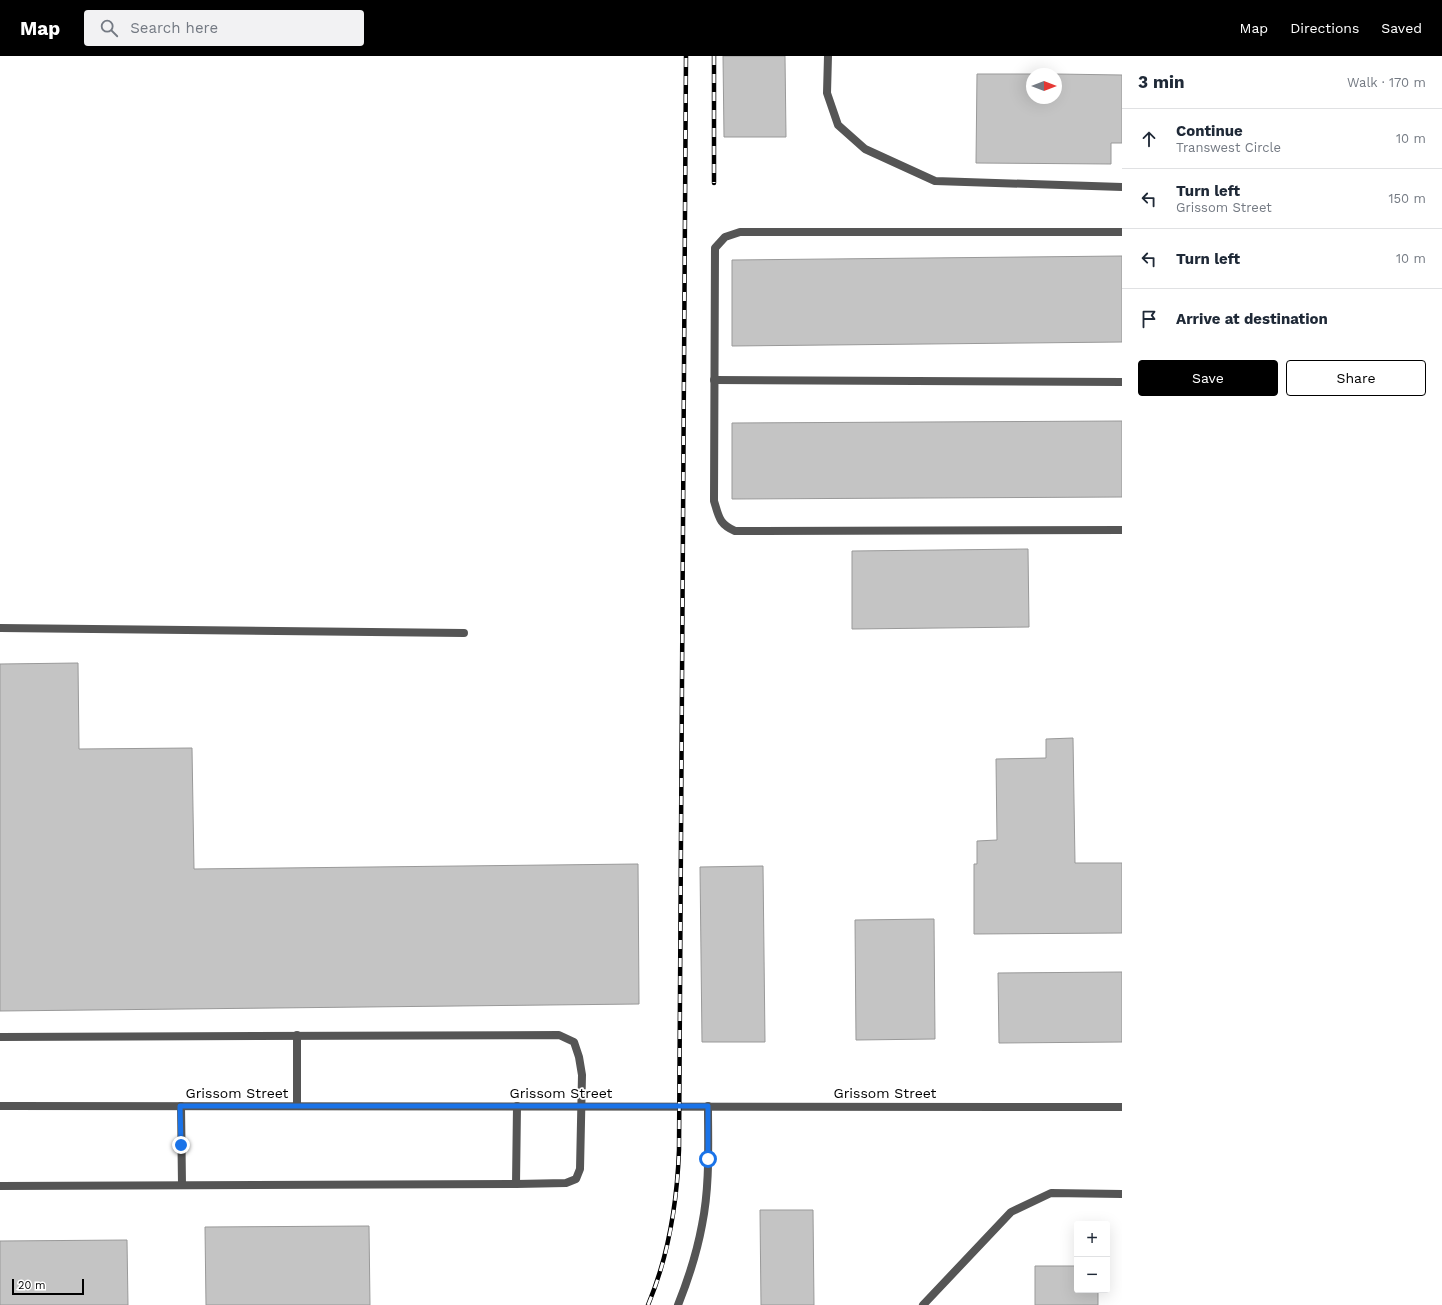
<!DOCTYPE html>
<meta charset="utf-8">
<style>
:root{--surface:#fff;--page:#f2f2f3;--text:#1f2937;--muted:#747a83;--line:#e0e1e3;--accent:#000}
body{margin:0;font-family:"Work Sans",sans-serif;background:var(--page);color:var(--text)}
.controls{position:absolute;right:12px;bottom:12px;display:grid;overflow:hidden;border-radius:4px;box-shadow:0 4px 16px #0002}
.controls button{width:36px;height:36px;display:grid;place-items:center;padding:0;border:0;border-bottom:1px solid var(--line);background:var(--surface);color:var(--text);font:20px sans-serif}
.compass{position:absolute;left:1026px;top:12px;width:36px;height:36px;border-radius:50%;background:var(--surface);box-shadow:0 4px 16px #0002;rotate:90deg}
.scale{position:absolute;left:12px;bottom:10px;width:72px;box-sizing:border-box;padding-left:4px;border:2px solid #000;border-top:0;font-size:11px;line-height:14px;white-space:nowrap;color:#000;-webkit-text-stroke:3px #fff;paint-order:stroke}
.stop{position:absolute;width:12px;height:12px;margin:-9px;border:3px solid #1a73e8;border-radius:50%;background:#fff}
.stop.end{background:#1a73e8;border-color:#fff;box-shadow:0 1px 4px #0008}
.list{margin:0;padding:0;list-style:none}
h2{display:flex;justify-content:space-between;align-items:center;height:52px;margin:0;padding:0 16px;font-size:17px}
h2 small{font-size:13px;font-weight:400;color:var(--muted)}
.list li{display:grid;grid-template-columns:26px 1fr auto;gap:12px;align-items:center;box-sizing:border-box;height:60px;padding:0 16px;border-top:1px solid var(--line)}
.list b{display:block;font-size:15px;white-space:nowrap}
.list p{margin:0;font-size:13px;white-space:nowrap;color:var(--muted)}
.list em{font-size:13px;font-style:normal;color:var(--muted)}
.actions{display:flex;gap:8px;padding:12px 16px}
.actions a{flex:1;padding:9px 0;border:1px solid var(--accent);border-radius:4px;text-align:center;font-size:14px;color:var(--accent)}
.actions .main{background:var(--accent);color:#fff}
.icon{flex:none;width:22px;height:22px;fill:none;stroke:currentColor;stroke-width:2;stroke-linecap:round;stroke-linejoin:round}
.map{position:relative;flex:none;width:1122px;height:1249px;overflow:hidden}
header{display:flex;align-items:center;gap:24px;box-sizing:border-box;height:56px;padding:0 20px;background:var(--accent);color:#fff}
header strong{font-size:19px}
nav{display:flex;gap:22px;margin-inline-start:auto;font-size:14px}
.search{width:280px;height:36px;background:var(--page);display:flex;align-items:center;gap:10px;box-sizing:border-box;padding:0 14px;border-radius:4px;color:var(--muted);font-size:15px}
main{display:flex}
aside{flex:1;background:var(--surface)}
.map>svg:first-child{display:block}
.building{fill:#c4c4c4;stroke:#999}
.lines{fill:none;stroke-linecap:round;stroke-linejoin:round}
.service{stroke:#555;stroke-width:8}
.minor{stroke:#555;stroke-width:8}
.rail-casing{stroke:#000;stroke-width:4.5}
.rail{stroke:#fff;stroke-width:3;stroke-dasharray:9;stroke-linecap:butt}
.route{stroke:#1a73e8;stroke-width:5}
.labels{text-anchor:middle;stroke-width:3.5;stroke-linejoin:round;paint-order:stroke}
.street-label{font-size:14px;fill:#000;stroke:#fff}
</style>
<header>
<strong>Map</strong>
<div class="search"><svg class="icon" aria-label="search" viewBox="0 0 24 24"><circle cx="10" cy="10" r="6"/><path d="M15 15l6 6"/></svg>Search here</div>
<nav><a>Map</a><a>Directions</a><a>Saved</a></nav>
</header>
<main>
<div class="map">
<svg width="1122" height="1249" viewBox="0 0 1122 1249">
<rect width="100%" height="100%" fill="#fff"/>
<g class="building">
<polygon points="723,0 785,0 786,81 724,81"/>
<polygon points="977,18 1032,18 1032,42 1056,42 1056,18 1122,19 1122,87 1111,87 1111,108 976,107"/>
<polygon points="1122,200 1122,286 732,290 732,204"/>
<polygon points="1122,365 1122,441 732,443 732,367"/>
<polygon points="1028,493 1029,571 852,573 852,495"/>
<polygon points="78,607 79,693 192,692 194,813 638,808 639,948 0,955 0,608"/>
<polygon points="1073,682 1075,807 1122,807 1122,877 974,878 974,808 977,808 977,785 997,784 996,703 1046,702 1046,683"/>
<polygon points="763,810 765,986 702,986 700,811"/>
<polygon points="934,863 935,983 856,984 855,864"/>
<polygon points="1122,916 1122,986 999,987 998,917"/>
<polygon points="760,1154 813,1154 814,1249 761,1249"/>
<polygon points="369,1170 370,1249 206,1249 205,1171"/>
<polygon points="127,1184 128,1249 0,1249 0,1185"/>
<polygon points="1035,1210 1077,1210 1077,1234 1098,1234 1098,1249 1035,1249"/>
</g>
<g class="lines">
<g class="service">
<polyline points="828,0 827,37 838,69 865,93 935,125 1122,131"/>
<path d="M1122 176H740L725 181 715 192 714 445C719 461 719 468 735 475L1122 474"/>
<polyline points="714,324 1122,326"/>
<polyline points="0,572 464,577"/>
<polyline points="297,979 297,1050"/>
<polyline points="0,981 559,979 574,986 579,1001 582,1019 580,1113 576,1123 566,1127 516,1128"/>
<polyline points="181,1050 182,1129"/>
<polyline points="0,1130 516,1128 517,1050"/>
<path d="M678 1249C688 1224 697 1196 702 1169 710 1130 708 1089 708 1050"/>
<polyline points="923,1249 1011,1156 1051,1137 1122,1138"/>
</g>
<polyline class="minor" points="0,1050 1122,1051"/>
<defs>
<g id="rail">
<polyline points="714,0 714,127"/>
<path d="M648 1249C669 1199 677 1148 679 1094L686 0"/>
</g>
</defs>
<use href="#rail" class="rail-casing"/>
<use href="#rail" class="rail"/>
</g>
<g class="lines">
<polyline class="route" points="181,1089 180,1050 708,1050 708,1103"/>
</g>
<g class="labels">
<g class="street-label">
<text x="237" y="1042">Grissom Street</text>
<text x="561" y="1042">Grissom Street</text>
<text x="885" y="1042">Grissom Street</text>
</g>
</g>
</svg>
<div class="controls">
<button>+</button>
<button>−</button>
</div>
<svg class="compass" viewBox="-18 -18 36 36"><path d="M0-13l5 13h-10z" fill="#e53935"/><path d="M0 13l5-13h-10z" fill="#747a83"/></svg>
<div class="scale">20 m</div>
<div class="stop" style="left:708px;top:1103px"></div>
<div class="stop end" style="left:181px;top:1089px"></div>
</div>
<aside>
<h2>3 min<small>Walk · 170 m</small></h2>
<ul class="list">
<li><svg class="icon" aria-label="ahead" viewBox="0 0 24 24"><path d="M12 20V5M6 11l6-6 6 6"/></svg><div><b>Continue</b><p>Transwest Circle</p></div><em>10 m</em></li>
<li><svg class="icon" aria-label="left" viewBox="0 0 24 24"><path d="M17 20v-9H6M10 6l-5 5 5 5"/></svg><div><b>Turn left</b><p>Grissom Street</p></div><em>150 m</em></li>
<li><svg class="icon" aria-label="left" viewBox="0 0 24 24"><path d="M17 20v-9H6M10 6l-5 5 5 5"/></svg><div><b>Turn left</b></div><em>10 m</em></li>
<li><svg class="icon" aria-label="arrive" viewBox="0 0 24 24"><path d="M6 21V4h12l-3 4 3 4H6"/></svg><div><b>Arrive at destination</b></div></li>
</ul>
<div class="actions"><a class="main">Save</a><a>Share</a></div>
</aside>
</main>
